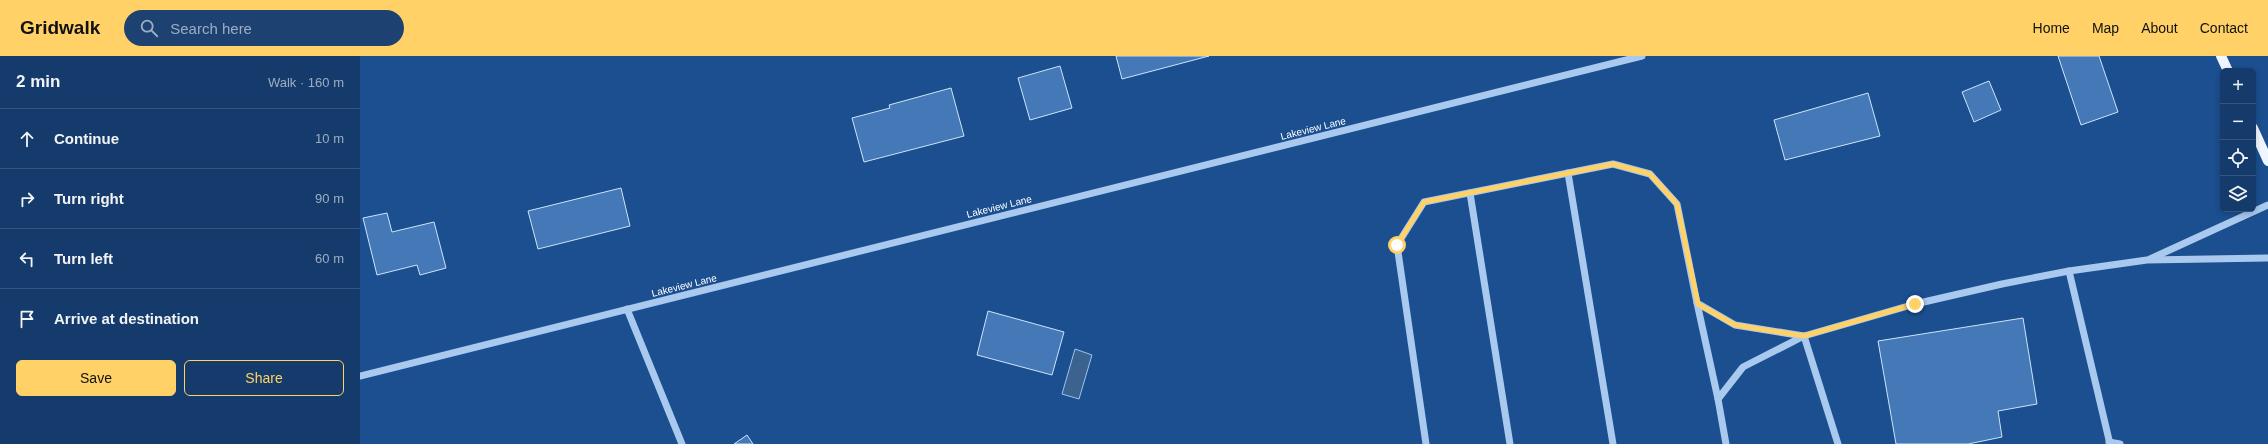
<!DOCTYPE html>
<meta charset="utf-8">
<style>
:root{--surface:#143b6b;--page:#1d4271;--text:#f1f3f6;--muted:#9dadc1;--line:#33557e;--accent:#ffd166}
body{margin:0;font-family:Helvetica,sans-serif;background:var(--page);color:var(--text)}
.controls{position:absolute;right:12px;top:12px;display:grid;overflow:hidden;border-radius:6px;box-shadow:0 2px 6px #0003}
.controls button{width:36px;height:36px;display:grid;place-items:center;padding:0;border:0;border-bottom:1px solid var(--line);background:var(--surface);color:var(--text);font:20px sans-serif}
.stop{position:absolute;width:12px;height:12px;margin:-9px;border:3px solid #ffd166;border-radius:50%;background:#fff}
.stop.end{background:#ffd166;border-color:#fff;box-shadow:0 1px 4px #0008}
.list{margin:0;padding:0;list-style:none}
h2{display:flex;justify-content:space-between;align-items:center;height:52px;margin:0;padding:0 16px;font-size:17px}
h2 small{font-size:13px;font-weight:400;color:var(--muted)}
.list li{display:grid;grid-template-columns:26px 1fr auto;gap:12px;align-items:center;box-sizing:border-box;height:60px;padding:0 16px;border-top:1px solid var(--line)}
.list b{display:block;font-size:15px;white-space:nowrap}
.list em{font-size:13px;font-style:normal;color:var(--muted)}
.actions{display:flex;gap:8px;padding:12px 16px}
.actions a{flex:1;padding:9px 0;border:1px solid var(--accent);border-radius:6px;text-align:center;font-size:14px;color:var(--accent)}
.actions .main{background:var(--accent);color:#111}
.icon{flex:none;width:22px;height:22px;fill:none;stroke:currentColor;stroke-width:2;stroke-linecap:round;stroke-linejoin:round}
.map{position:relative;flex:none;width:1908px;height:388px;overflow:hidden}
header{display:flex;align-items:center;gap:24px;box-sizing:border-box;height:56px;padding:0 20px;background:var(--accent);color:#111}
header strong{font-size:19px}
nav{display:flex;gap:22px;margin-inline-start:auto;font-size:14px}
.search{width:280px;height:36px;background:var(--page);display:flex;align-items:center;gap:10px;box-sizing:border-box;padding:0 14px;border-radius:22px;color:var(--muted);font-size:15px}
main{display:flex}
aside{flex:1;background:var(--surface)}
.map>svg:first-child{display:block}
.water{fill:#3c6290;stroke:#9cc4f0}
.building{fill:#4478b7;stroke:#cfe3fa}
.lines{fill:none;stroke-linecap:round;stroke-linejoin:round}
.minor{stroke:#a9c9ee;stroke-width:7}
.major{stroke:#f0f6ff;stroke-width:10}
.route{stroke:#ffd166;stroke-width:5}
.labels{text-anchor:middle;stroke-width:3.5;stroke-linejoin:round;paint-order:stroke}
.street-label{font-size:10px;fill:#fff;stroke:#1b4f8f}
</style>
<header>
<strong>Gridwalk</strong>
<div class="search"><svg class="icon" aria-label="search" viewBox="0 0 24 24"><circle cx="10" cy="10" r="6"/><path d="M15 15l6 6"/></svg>Search here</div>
<nav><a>Home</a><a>Map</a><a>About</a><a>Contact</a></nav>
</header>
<main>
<aside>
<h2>2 min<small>Walk · 160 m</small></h2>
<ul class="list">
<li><svg class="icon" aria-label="ahead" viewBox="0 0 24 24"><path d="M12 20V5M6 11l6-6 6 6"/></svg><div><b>Continue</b></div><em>10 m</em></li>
<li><svg class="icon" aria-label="right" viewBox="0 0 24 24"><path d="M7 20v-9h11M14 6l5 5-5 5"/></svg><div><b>Turn right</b></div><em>90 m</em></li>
<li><svg class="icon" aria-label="left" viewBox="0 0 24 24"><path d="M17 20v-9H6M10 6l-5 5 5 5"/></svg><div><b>Turn left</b></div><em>60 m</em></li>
<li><svg class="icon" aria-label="arrive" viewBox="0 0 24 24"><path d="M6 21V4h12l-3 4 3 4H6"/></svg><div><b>Arrive at destination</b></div></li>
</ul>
<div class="actions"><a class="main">Save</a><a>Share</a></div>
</aside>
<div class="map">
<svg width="1908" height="388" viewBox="0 0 1908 388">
<rect width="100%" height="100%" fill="#1b4f8f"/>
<polygon class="water" points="715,293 732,299 719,343 702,338"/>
<g class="building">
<polygon points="756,0 849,0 762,23"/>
<polygon points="1698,0 1739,0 1758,56 1721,69"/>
<polygon points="700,10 712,52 670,64 658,22"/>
<polygon points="1629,25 1641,54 1614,66 1602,36"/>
<polygon points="591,32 604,80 504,106 492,62 530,52 529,49"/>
<polygon points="1508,37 1520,80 1425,104 1414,64"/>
<polygon points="261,132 270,170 178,193 168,155"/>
<polygon points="27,157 32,176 74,166 86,212 60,219 57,209 17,219 3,162"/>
<polygon points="628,255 704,276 692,319 617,299"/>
<polygon points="1663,262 1677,348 1638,355 1642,381 1608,388 1536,388 1518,285"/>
<polygon points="387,379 393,388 374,388"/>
</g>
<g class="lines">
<g class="minor">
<polyline points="1208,117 1253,388"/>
<polyline points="1110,137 1150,388"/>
<polyline points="1790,203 1908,149"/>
<polyline points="1709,215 1750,388"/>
<polyline points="1337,247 1358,343"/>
<polyline points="267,253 322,388"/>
<polyline points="1444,280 1478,388"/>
<polyline points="0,320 1282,0"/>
<polyline points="1749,386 1760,388"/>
<polyline points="1066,388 1037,189 1064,146 1253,108 1290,118 1317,148 1337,247 1375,269 1444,280"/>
<polyline points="1366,388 1358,343 1383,311 1444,280 1555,248 1642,228 1709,215 1787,204 1908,202"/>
</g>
<g class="major">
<polyline points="1861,0 1868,15"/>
<polyline points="1893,72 1908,105"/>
</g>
</g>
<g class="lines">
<polyline class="route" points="1037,189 1064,146 1253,108 1290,118 1317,148 1338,248 1375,269 1444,280 1555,248"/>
</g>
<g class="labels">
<g class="street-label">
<text transform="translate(953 72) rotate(-14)" y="4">Lakeview Lane</text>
<text transform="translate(639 150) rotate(-14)" y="4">Lakeview Lane</text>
<text transform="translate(324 229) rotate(-14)" y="4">Lakeview Lane</text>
</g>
</g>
</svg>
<div class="controls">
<button>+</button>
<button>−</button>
<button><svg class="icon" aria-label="locate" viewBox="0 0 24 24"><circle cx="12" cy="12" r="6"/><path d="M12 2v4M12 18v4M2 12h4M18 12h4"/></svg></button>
<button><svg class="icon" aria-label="layers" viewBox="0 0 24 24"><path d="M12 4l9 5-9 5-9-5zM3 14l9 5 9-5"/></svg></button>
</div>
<div class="stop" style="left:1037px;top:189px"></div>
<div class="stop end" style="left:1555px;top:248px"></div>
</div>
</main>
